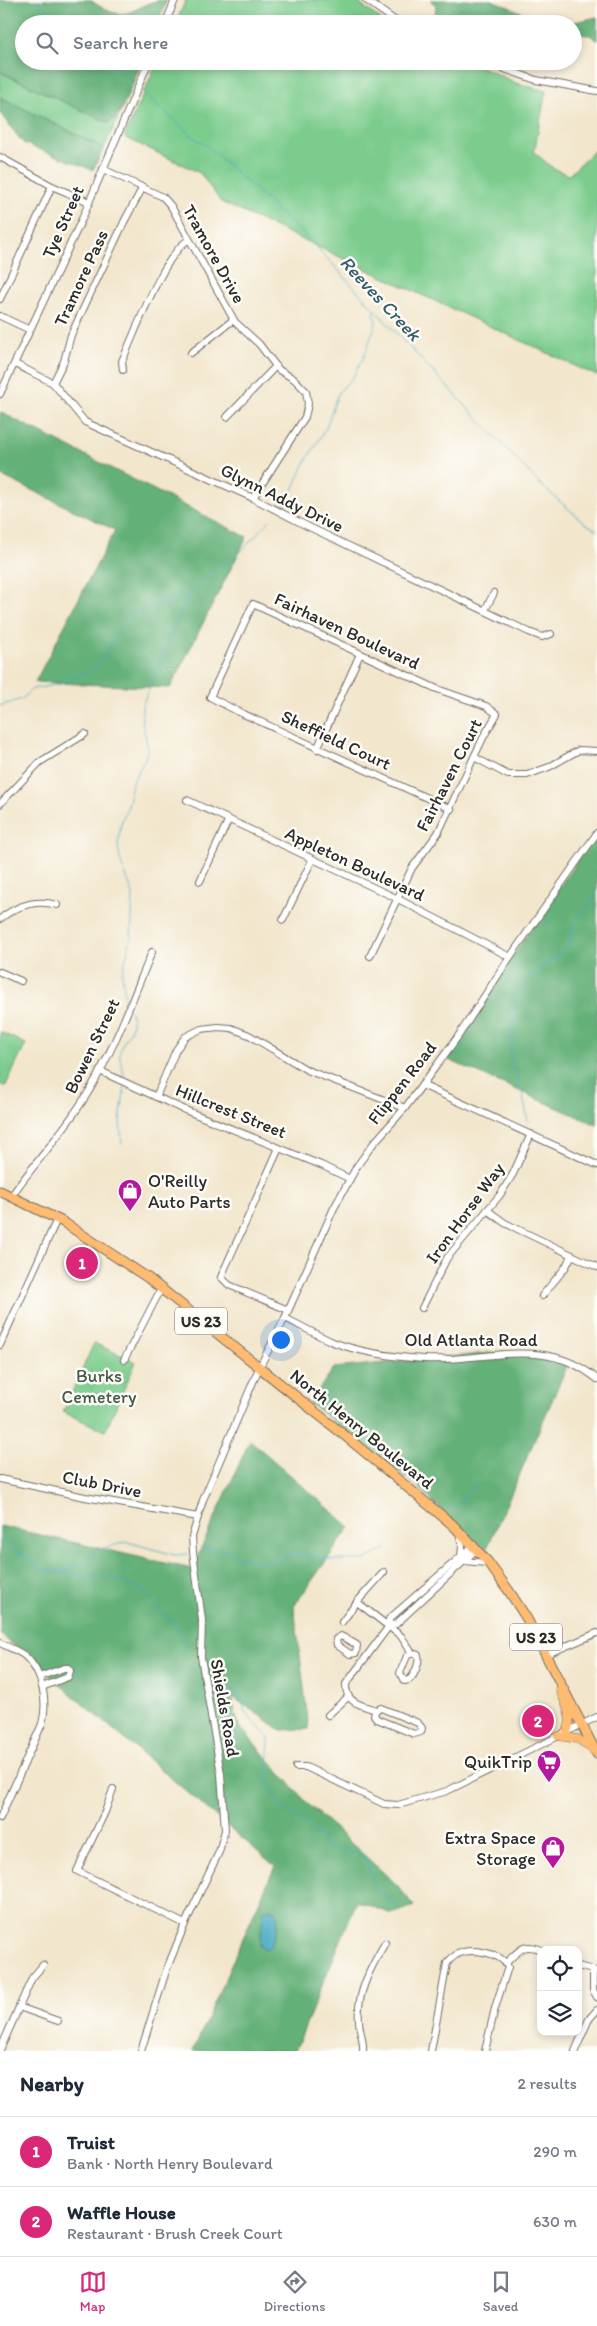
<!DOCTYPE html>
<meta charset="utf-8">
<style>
:root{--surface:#fff;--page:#f2f2f3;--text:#1f2937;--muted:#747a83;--line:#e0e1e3;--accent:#db2777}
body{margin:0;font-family:Itim,sans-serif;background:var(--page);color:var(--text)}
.controls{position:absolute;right:15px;bottom:15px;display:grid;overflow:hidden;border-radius:10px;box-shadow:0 2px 8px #0003}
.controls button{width:45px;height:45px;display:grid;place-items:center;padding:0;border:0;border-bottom:1px solid var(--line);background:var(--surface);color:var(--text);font:25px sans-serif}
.you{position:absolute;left:280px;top:1339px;width:18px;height:18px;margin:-12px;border:4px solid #fff;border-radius:50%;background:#1a73e8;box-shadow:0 0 0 8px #1a73e833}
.badge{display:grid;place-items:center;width:32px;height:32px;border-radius:50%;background:var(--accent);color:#fff;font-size:16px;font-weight:700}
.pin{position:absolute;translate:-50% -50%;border:2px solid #fff;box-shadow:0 1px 5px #0006}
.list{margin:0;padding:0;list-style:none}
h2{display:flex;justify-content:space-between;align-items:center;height:65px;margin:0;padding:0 20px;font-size:21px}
h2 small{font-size:16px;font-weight:400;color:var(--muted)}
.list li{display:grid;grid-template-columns:32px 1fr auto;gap:15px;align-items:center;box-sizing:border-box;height:70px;padding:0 20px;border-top:1px solid var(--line)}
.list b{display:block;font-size:19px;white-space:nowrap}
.list p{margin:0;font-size:16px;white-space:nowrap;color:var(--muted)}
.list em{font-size:16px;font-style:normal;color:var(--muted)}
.icon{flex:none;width:28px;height:28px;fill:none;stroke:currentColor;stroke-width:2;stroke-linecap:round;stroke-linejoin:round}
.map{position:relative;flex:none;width:597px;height:2051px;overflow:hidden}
.search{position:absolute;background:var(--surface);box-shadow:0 2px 8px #0003;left:15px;right:15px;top:15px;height:55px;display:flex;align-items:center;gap:12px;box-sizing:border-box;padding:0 18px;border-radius:28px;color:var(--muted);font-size:19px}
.sheet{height:205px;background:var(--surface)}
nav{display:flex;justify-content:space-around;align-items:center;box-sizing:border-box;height:70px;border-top:1px solid var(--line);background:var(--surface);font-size:14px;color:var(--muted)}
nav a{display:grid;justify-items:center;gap:2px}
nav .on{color:var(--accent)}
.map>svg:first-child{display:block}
.green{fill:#7bcc8d;stroke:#537c5c}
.forest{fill:#64b078;stroke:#486e52}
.water{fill:#43a7c3;stroke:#376977}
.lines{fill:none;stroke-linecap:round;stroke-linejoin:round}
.stream{stroke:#43a7c3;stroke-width:1}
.minor-casing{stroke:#716c63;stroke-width:8}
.major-casing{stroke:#716c63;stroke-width:9}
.highway-casing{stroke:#716c63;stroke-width:11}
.minor{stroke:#fff;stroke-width:6}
.major{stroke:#febb71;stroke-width:8}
.highway{stroke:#febb71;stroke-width:9}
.labels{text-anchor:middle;stroke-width:5;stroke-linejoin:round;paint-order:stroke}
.shield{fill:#fdfcf7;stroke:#6a6a68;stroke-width:1}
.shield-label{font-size:16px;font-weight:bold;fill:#2b2b2b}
.street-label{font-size:18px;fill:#2b2b2b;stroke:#fdfcf7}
.poi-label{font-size:18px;fill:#2b2b2b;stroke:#fdfcf7;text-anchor:end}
.park-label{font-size:18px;fill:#435b48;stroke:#fdfcf7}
.water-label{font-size:19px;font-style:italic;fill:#355d68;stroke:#fdfcf7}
</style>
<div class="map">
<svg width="597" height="2051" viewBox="0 0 597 2051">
<rect width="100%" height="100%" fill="#fdfcf7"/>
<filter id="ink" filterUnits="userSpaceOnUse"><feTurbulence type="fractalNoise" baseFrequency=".02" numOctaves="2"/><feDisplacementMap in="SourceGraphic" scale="10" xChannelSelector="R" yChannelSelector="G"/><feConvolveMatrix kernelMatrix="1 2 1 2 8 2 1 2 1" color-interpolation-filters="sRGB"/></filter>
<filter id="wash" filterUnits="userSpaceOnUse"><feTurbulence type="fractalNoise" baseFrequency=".0096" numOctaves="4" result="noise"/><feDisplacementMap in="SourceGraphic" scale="20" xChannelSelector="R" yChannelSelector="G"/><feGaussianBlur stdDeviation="1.12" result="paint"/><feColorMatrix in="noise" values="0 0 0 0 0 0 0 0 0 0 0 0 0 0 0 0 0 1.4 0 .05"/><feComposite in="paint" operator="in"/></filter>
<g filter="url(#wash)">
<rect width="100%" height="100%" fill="#f2e6cc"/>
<g class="green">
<polygon points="186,0 355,0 386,24 175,24"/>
<polygon points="158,61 469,61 516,83 546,91 534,152 554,169 569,175 597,148 597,376 221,202 200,173 124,137"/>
<polygon points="0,72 109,123 123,107 104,148 0,97"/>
<polygon points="0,1032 26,1044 5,1087 0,1084"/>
<polygon points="94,1343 136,1362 105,1431 63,1412"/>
</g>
<g class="forest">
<path d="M0 0H90C134 31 131 0 167 0L157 24H24V61H142L123 107 109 123 0 72Z"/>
<polygon points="430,0 492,0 523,13 564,24 434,24 436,6"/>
<polygon points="597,17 597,41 590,35 573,34 573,24 566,24"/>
<polygon points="0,97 104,148 93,170 23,143 0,113"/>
<polygon points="0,412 247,537 170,688 35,682 115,530 0,475"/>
<polygon points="597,831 597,1125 444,1058"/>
<polygon points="489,1353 538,1353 568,1364 485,1553 416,1485 309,1403 334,1368"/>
<polygon points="250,1440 350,1527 294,1606 309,1729 281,1730 231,1696 239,1726 308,1804 397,1885 414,1906 392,1914 357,1901 295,2051 193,2051 275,1866 0,1634 0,1526 192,1569"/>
</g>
<path class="water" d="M270 1908 276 1911C280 1922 275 1941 267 1949L260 1946 263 1912 265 1910Z"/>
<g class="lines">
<g class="stream">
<polyline points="35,0 63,24"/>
<polyline points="107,61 135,85"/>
<polyline points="141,90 192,136 210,148 311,241 401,338 541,485 586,524 597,530"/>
<polyline points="283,506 289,499 304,465 326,428 338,393 353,377 364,357 376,323 374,314 376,310"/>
<polyline points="0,706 22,699 32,689 61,684 88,672 104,657 118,631 132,615 190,594"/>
<polyline points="125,1000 122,973 131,938 133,894 120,860 118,845 121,823 129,803 132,782 143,763 148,749 142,720 142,706 179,616 191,594 210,574 235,558 270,520"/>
<path d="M125 1079C123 1070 119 1060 120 1052 123 1036 138 1029 130 1011"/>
<polyline points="528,1122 523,1096 510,1057 516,998 530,978 540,968 557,956 569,944 575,921 588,908 597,893"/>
<polyline points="122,1144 120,1121 125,1086"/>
<polyline points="455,1507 477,1482"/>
<polyline points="0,1539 44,1570 118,1580 144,1591 165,1616 174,1622 189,1650"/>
<polyline points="200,1547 228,1551 240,1557 265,1563 298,1553 334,1560 365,1560 387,1548"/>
<polyline points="58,1573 82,1564 96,1550 127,1542 175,1555 188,1554"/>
<polyline points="211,1675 214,1681 239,1693 246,1714 269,1738 268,1785 281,1808 311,1827 330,1849 355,1853 365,1857 376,1889 399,1910"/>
</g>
</g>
</g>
<g filter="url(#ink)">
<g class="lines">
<defs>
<g id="minor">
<polyline points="366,0 400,24"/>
<polyline points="165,24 175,0"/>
<polyline points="482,61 536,80 597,91"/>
<polyline points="0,157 52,186 89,202"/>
<polyline points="103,169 163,197 171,206 235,322 259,344 279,370 294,379 306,391 308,404 305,417 253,498"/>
<polyline points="0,299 52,186"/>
<polyline points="0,316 30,330"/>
<polyline points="191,353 233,320"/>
<polyline points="15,364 53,383 85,422 253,498 307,526 529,632 542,637 551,634"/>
<path d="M123 370 122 361C136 331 163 256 188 240"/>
<polyline points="53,383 64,361 71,335 125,220 143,187"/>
<polyline points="0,394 82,219 149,61"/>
<polyline points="227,417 276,366"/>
<polyline points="485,610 494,593"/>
<polyline points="317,749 360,654"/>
<polyline points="474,757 508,775 527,775 549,767 579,750 597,751"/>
<polyline points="187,800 396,898 510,957"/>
<polyline points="0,804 40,762 85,734"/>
<polyline points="200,881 228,821"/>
<path d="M0 919C16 906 36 899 57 905"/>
<polyline points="283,920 312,860"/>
<polyline points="370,956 412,868 438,833 484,736 497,714 486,706 437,689 253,604 210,697 237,711 451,809"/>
<polyline points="0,972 21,981"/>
<polyline points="100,1071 185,1110 321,1165 350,1179"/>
<polyline points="422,1085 597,1165"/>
<polyline points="156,1097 176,1050 185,1037 201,1029 218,1027 231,1028 249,1035 307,1070 405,1108"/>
<polyline points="279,1148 221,1277 229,1285 288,1310"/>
<path d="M12 1195C37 1160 67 1128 89 1091 114 1050 133 997 152 952"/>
<polyline points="487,1210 505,1223 597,1267"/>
<polyline points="542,1296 565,1268 572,1255"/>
<polyline points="422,1308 447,1258 500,1195 513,1174 531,1134"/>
<path d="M285 1318C301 1326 317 1335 333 1342 361 1353 394 1357 424 1359 484 1363 544 1334 597 1379"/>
<polyline points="0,1345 57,1219"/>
<polyline points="124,1360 161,1289"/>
<polyline points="0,1479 85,1497 198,1517"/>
<polyline points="459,1532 462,1546 461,1556"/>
<polyline points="464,1561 487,1563"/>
<path d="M357 1602 401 1636 412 1653 418 1655C420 1662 415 1675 409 1680L404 1681 400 1673 407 1656 412 1653"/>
<polyline points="342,1622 357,1602 384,1572"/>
<polyline points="389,1626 396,1624 477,1549"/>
<polygon points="341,1636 357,1645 356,1653 350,1654 337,1645 336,1639"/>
<path d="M0 1643C8 1647 19 1651 25 1656 43 1672 48 1702 42 1724L0 1818"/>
<polyline points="545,1655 597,1633"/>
<polyline points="39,1677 64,1668 68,1668 70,1671 68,1677 42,1687"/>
<path d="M376 1710 374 1715 377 1719 414 1734 421 1732 422 1728 418 1723 381 1708 376 1710C361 1705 345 1703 346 1684L389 1626V1619L474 1545"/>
<polyline points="328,1715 348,1697"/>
<polyline points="296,1767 306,1767 384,1804 398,1805 447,1791 597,1717"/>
<polyline points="113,1789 105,1812 77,1871 185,1924"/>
<path d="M506 1963C519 1951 523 1942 541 1950"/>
<polyline points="578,1966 596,1971"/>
<polyline points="593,1972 593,1990 597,1997"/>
<polyline points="19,2007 58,2021"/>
<polyline points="0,2050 32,1978 43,1965"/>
<polyline points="141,2051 166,1971 185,1924 219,1852 225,1830 221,1774 201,1657 202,1620 193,1552 192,1537 203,1500 259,1368 285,1318 334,1208 357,1166 373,1144 405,1108 457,1038 510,957 597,833"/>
<path d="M363 2051C364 2040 359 2031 359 2020 356 1994 372 1965 385 1943"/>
<path d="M431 2051 447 1963C450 1960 452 1957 456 1955 470 1947 501 1952 508 1967L495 2008 485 2051"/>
<polyline points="575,2051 589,2019 597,2010"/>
</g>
<g id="major">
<path d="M560 1690C565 1703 574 1718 567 1731"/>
<polyline points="558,1736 578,1739 594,1751"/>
</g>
<polyline id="highway" points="0,1191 63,1222 148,1278 349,1439 453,1525 487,1561 509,1591 527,1619 597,1754"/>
</defs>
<use href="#minor" class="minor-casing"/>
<use href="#major" class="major-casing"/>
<use href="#highway" class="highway-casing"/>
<use href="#minor" class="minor"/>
<use href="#major" class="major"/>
<use href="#highway" class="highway"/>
</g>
</g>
<defs>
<symbol id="shop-pin" viewBox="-11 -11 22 30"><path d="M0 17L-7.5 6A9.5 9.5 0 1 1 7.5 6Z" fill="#b5179e" stroke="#fdfcf7"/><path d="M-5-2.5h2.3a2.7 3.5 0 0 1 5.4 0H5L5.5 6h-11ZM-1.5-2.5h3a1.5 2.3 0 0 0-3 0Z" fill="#fff"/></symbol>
<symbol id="supermarket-pin" viewBox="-11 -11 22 30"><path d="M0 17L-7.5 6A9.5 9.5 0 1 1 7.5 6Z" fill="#b5179e" stroke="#fdfcf7"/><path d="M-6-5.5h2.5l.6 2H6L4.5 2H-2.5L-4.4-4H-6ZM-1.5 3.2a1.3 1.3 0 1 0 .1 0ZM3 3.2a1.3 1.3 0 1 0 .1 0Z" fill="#fff"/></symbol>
</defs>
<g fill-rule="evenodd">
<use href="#shop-pin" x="116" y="1177" width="28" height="38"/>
<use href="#supermarket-pin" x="535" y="1748" width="28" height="38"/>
<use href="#shop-pin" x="539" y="1834" width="28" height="38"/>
</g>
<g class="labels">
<g class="shield">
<rect x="175" y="1307.5" width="52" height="27" rx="4"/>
<rect x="510" y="1623.5" width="52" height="27" rx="4"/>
</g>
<g class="shield-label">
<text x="201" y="1327">US 23</text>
<text x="536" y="1643">US 23</text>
</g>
<g class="street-label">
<text transform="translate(63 222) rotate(-66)" y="6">Tye Street</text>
<text transform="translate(214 254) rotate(61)" y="6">Tramore Drive</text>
<text transform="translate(81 278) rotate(-65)" y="6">Tramore Pass</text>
<text transform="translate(282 498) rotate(26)" y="6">Glynn Addy Drive</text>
<text transform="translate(347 631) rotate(25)" y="6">Fairhaven Boulevard</text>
<text transform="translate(336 740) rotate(25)" y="6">Sheffield Court</text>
<text transform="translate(449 775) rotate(-63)" y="6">Fairhaven Court</text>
<text transform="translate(355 864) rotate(25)" y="6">Appleton Boulevard</text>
<text transform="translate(92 1046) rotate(-64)" y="6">Bowen Street</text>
<text transform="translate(402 1083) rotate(-52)" y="6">Flippen Road</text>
<text transform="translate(231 1111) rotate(22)" y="6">Hillcrest Street</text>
<text transform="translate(465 1213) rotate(-54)" y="6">Iron Horse Way</text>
<text x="471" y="1346">Old Atlanta Road</text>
<text transform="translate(362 1429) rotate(39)" y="6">North Henry Boulevard</text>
<text transform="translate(102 1484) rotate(11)" y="6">Club Drive</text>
<text transform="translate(225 1708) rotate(80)" y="6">Shields Road</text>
</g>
<g class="poi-label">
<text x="148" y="1187" text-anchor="start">O'Reilly<tspan x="148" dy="21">Auto Parts</tspan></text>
<text x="532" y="1768">QuikTrip</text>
<text x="536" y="1844">Extra Space<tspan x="536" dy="21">Storage</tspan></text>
</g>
<g class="park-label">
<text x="99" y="1382">Burks<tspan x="99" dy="21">Cemetery</tspan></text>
</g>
<g class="water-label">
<text transform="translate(381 298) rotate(47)" y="7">Reeves Creek</text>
</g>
</g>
</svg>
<div class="controls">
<button><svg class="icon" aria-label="locate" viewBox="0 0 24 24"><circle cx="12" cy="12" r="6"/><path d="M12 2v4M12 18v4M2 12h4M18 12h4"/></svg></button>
<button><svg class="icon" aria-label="layers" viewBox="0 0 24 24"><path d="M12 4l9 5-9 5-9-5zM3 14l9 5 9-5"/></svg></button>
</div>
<div class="you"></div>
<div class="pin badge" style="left:82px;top:1263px">1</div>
<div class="pin badge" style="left:538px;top:1721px">2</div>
<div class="search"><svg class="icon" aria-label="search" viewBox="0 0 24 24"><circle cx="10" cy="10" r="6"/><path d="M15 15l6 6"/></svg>Search here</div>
</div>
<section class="sheet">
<h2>Nearby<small>2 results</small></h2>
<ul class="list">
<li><span class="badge">1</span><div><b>Truist</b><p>Bank · North Henry Boulevard</p></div><em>290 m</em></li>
<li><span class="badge">2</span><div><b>Waffle House</b><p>Restaurant · Brush Creek Court</p></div><em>630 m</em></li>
</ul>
</section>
<nav>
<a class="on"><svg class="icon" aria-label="map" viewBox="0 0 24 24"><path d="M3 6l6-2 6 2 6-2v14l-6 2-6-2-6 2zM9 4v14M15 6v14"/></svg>Map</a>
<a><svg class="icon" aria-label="directions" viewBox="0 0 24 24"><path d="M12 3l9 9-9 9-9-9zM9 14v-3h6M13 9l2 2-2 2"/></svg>Directions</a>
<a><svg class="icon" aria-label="saved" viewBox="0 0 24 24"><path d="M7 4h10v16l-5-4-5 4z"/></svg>Saved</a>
</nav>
